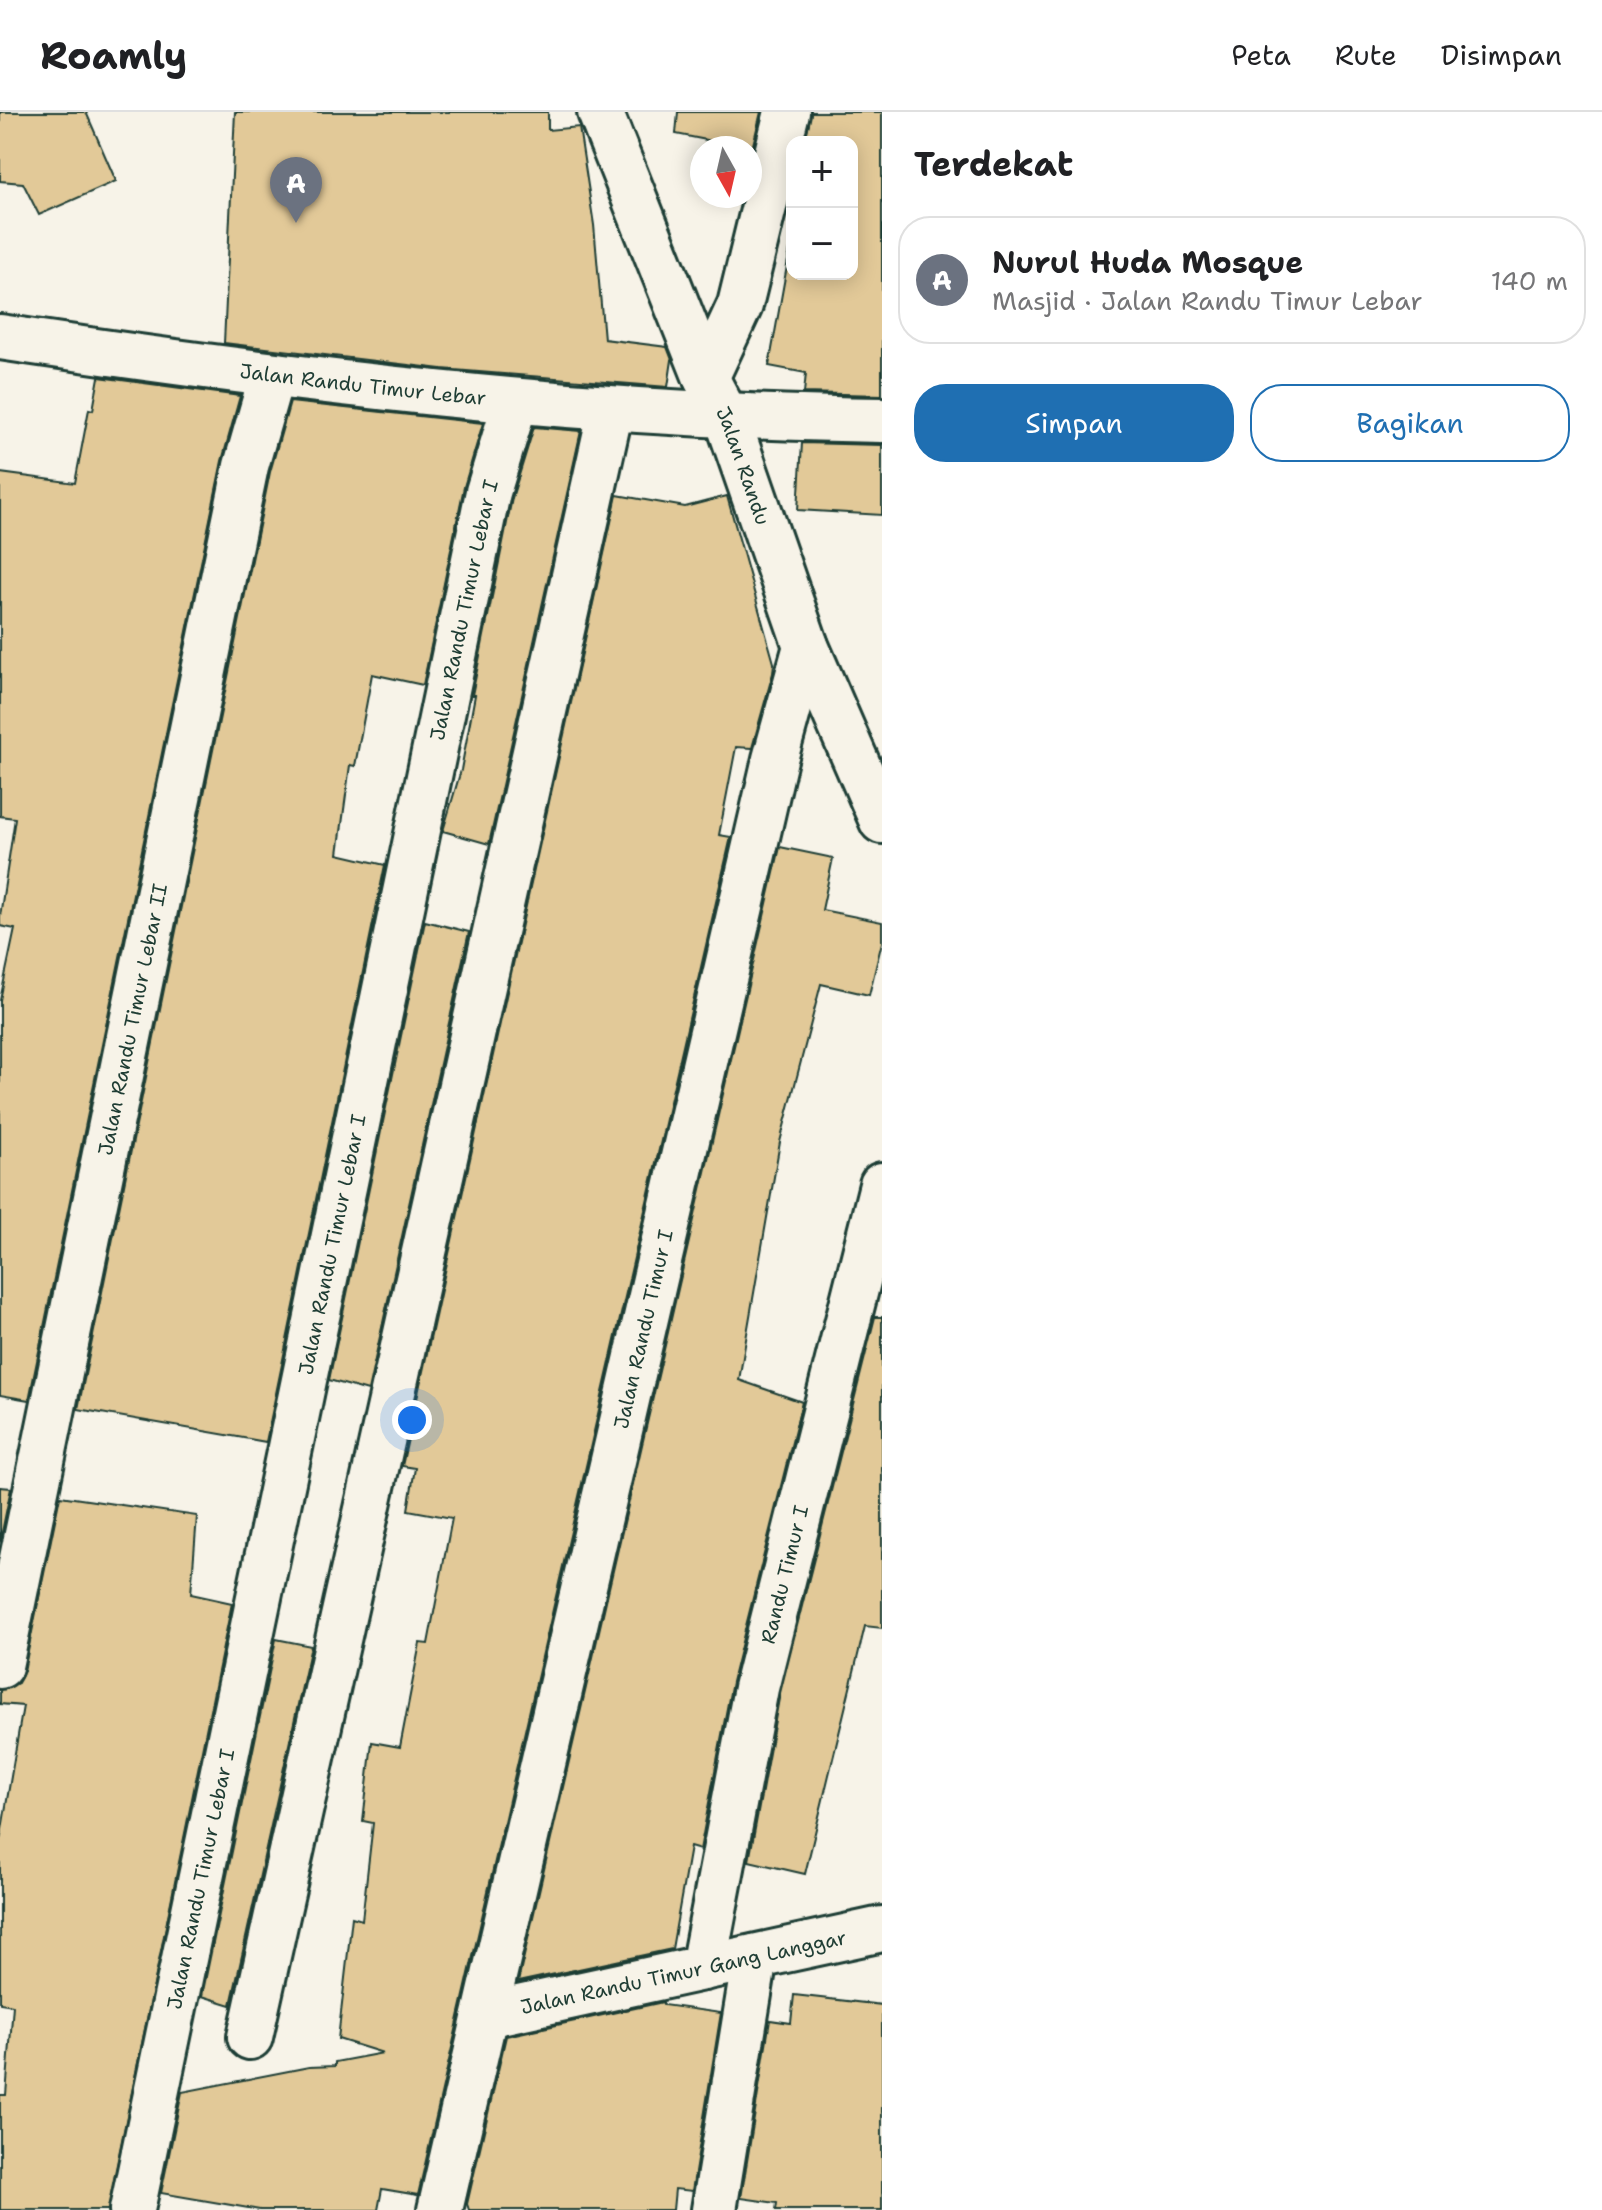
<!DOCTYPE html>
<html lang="id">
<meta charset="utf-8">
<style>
:root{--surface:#fff;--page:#f6f6f6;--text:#202124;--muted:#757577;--line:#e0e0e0;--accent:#1f6fb2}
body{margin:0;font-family:"Shantell Sans",sans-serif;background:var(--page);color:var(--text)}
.controls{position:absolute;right:24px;top:24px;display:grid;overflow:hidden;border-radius:16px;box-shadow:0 4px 20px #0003}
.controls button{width:72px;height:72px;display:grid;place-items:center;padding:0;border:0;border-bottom:2px solid var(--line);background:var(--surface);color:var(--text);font:40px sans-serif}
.compass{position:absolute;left:690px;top:24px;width:72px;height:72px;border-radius:50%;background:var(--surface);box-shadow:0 4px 20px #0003;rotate:172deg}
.you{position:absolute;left:412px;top:1308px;width:28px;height:28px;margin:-20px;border:6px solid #fff;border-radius:50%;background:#1a73e8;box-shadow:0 0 0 12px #1a73e833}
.badge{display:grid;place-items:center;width:52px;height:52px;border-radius:50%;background:var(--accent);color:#fff;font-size:26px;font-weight:700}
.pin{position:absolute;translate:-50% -66px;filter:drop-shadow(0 2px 4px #0008)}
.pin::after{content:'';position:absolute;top:42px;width:28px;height:24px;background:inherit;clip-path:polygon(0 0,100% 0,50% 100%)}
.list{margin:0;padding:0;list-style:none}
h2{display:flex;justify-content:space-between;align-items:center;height:104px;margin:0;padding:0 32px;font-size:34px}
h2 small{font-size:26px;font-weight:400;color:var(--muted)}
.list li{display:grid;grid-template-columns:52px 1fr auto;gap:24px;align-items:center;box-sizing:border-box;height:128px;margin:0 16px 16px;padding:0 16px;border:2px solid var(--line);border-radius:32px}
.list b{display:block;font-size:30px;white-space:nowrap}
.list p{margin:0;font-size:26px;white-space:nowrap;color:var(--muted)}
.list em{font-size:26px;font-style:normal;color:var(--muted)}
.actions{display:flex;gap:16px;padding:24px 32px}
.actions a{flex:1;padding:18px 0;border:2px solid var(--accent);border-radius:32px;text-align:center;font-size:28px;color:var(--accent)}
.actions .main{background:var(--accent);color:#fff}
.map{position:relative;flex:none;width:882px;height:2098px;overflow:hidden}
header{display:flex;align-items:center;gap:48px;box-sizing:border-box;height:112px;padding:0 40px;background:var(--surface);border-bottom:2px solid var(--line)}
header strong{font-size:38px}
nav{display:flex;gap:44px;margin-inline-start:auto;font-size:28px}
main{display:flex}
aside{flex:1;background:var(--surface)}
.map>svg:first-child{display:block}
.building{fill:#e2c998;stroke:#1f3d34;stroke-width:2}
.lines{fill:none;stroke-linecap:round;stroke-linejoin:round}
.minor-casing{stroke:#1f3d34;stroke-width:50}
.minor{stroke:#f7f3e8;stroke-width:44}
.labels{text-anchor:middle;stroke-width:6;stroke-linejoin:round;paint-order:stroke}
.street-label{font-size:20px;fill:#1f3d34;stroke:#f7f3e8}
</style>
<header>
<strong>Roamly</strong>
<nav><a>Peta</a><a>Rute</a><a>Disimpan</a></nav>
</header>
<main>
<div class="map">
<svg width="882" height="2098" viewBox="0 0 882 2098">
<rect width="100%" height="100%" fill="#f7f3e8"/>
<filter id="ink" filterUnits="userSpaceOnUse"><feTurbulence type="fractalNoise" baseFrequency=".0125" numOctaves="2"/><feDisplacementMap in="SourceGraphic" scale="16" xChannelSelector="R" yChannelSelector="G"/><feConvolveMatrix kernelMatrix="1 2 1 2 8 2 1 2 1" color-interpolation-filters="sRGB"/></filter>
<g filter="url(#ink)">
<g class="building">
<polygon points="0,0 86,0 116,69 39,103 23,71 0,69"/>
<polygon points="235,0 548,0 548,18 579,15 594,113 604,227 667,235 672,248 668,275 442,257 224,231"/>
<polygon points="678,0 761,0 752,37 676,22"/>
<polygon points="811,0 882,0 882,283 804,281 806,261 769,254 792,126 792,162 852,162 852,30 805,30"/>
<polygon points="99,265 240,284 222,349 29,1288 0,1283 0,888 15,817 0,814 0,804 15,706 0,704 0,361 75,371 89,297 93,298"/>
<polygon points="290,290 483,311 464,375 423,573 372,562 355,654 350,653 338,742 385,753 266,1330 78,1297 270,360"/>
<polygon points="534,315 581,319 489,732 443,719 461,658 475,583 472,583 512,386"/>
<polygon points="802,331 882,333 882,403 798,398"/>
<polygon points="617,383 685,395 727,384 774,551 773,561 752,636 736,635 719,723 731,725 418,2083 382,2077 378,2098 260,2098 161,2081 182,1980 309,1955 335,1954 335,1950 383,1941 338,1927 352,1805 362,1808 373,1711 363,1709 372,1630 400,1635 420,1531 428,1532 452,1406 408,1398 415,1356 402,1354"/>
<polygon points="780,735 833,746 822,798 882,810 882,830 869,883 821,872 780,1030 739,1268 802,1290 732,1570 700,1738 690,1735 672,1837 518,1870"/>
<polygon points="425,809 469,820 368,1279 329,1268"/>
<polygon points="875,1205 882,1205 882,1516 865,1514 805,1762 749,1749 780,1581"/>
<polygon points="0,1375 11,1376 0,1430"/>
<polygon points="60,1384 197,1404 191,1482 232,1491 108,2098 0,2098 0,1983 6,1983 13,1893 0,1891 0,1729 23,1594 0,1592 0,1578 18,1571 24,1559"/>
<polygon points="276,1527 311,1534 231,1893 202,1884"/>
<polygon points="794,1883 882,1893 882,2098 776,2098 777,2091 741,2086 770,1908 791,1911"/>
<polygon points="663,1890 663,1893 721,1901 692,2079 675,2077 673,2098 469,2098 467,2092 506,1924"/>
</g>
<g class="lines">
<defs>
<g id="minor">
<path id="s1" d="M600 0 706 266 727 306 806 534 882 709"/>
<path id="s2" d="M0 225C293 269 586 304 882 308"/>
<polyline points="706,266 740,193 787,0"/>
<path id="s3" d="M0 1554 246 354 272 263"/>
<path id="s4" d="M703 1856 756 1576 882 1073"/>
<path id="s5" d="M486 1903 882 1817"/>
<polyline points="250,1925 611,297"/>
<path id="s6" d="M132 2098 488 380 515 291"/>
<path id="s7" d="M440 2098 775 647 806 534"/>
<polyline points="714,2098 755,1845"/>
</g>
</defs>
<use href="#minor" class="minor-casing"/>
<use href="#minor" class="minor"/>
</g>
</g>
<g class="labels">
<g class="street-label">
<text dy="7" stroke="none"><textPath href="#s2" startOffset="366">Jalan Randu Timur Lebar</textPath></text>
<text dy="7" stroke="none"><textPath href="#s1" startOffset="382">Jalan Randu</textPath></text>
<text dy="7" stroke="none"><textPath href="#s6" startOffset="1634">Jalan Randu Timur Lebar I</textPath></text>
<text dy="7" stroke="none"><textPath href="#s3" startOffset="660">Jalan Randu Timur Lebar II</textPath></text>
<text dy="7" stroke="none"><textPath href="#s6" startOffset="986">Jalan Randu Timur Lebar I</textPath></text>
<text dy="7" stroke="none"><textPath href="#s7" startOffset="904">Jalan Randu Timur I</textPath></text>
<text dy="7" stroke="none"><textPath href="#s4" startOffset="402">Randu Timur I</textPath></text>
<text dy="7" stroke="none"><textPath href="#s6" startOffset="338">Jalan Randu Timur Lebar I</textPath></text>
<text dy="7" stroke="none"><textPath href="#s5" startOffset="202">Jalan Randu Timur Gang Langgar</textPath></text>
</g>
</g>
</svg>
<div class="controls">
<button>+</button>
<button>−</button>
</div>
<svg class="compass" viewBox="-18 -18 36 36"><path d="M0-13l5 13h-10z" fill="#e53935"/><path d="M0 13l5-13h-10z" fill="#757577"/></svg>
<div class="you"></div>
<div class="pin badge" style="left:296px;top:111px;background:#6b7280">A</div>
</div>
<aside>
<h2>Terdekat<small></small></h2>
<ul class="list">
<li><span class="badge" style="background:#6b7280">A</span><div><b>Nurul Huda Mosque</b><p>Masjid · Jalan Randu Timur Lebar</p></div><em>140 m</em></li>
</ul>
<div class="actions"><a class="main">Simpan</a><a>Bagikan</a></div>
</aside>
</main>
